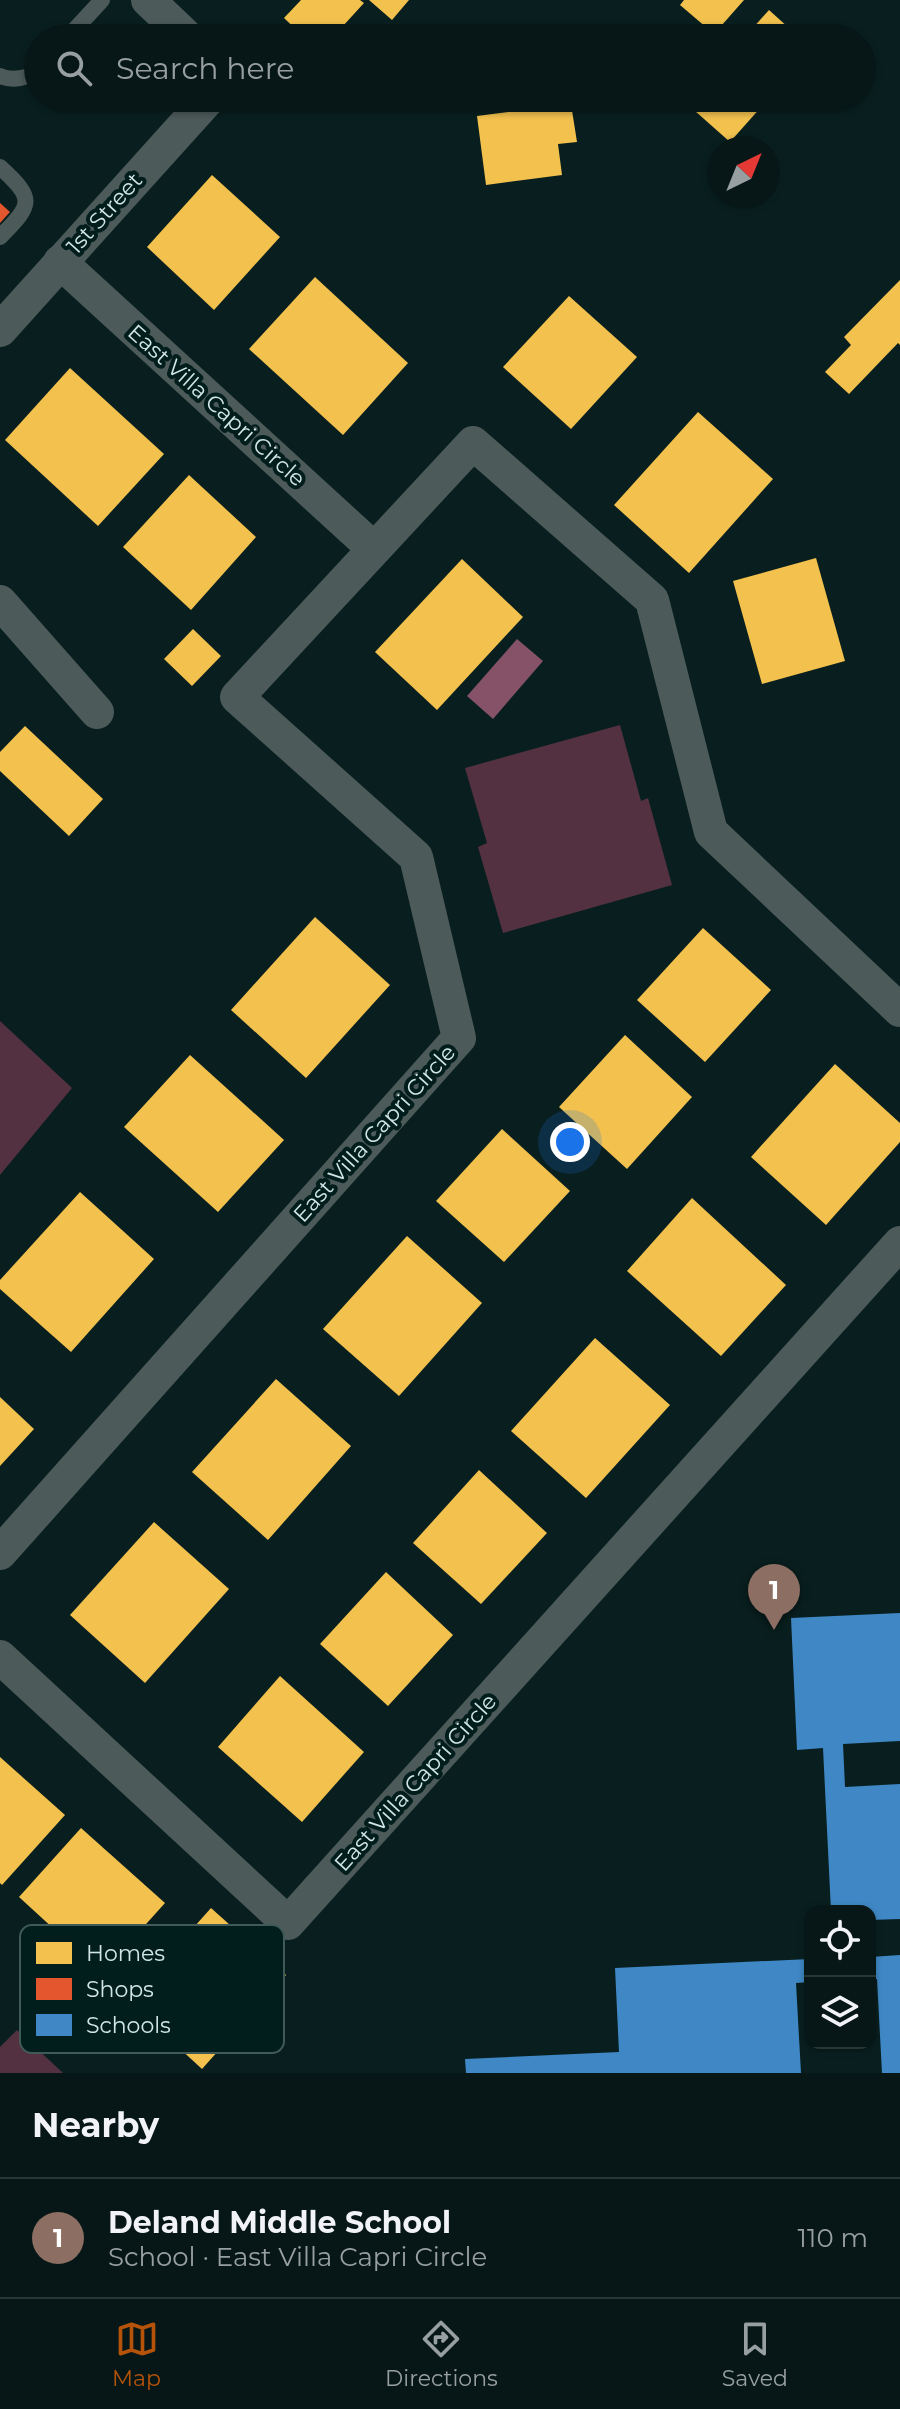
<!DOCTYPE html>
<meta charset="utf-8">
<style>
:root{--surface:#071717;--page:#152424;--text:#f1f3f6;--muted:#989fa1;--line:#283636;--accent:#b45309}
body{margin:0;font-family:Montserrat,sans-serif;background:var(--page);color:var(--text)}
.controls{position:absolute;right:24px;bottom:24px;display:grid;overflow:hidden;border-radius:16px;box-shadow:0 2px 6px #0004}
.controls button{width:72px;height:72px;display:grid;place-items:center;padding:0;border:0;border-bottom:2px solid var(--line);background:var(--surface);color:var(--text);font:40px sans-serif}
.compass{position:absolute;left:708px;top:136px;width:72px;height:72px;border-radius:50%;background:var(--surface);box-shadow:0 2px 6px #0004;rotate:43deg}
.you{position:absolute;left:570px;top:1142px;width:28px;height:28px;margin:-20px;border:6px solid #fff;border-radius:50%;background:#1a73e8;box-shadow:0 0 0 12px #1a73e833}
.badge{display:grid;place-items:center;width:52px;height:52px;border-radius:50%;background:var(--accent);color:#fff;font-size:26px;font-weight:700}
.pin{position:absolute;translate:-50% -66px;filter:drop-shadow(0 2px 4px #0008)}
.pin::after{content:'';position:absolute;top:42px;width:28px;height:24px;background:inherit;clip-path:polygon(0 0,100% 0,50% 100%)}
.list{margin:0;padding:0;list-style:none}
h2{display:flex;justify-content:space-between;align-items:center;height:104px;margin:0;padding:0 32px;font-size:34px}
h2 small{font-size:26px;font-weight:400;color:var(--muted)}
.list li{display:grid;grid-template-columns:52px 1fr auto;gap:24px;align-items:center;box-sizing:border-box;height:120px;padding:0 32px;border-top:2px solid var(--line)}
.list b{display:block;font-size:30px;white-space:nowrap}
.list p{margin:0;font-size:26px;white-space:nowrap;color:var(--muted)}
.list em{font-size:26px;font-style:normal;color:var(--muted)}
.icon{flex:none;width:44px;height:44px;fill:none;stroke:currentColor;stroke-width:2;stroke-linecap:round;stroke-linejoin:round}
.map{position:relative;flex:none;width:900px;height:2073px;overflow:hidden}
.search{position:absolute;background:var(--surface);box-shadow:0 2px 6px #0004;left:24px;right:24px;top:24px;height:88px;display:flex;align-items:center;gap:20px;box-sizing:border-box;padding:0 28px;border-radius:44px;color:var(--muted);font-size:30px}
.sheet{height:224px;background:var(--surface)}
nav{display:flex;justify-content:space-around;align-items:center;box-sizing:border-box;height:112px;border-top:2px solid var(--line);background:var(--surface);font-size:22px;color:var(--muted)}
nav a{display:grid;justify-items:center;gap:4px}
nav .on{color:var(--accent)}
.map>svg:first-child{display:block}
.green{fill:#533140}
.water{fill:#855268}
.homes{fill:#f2c14e}
.shops{fill:#e4572e}
.schools{fill:#3f88c5}
.lines{fill:none;stroke-linecap:round;stroke-linejoin:round}
.lane{stroke:#4c5a59;stroke-width:16}
.street{stroke:#4c5a59;stroke-width:34}
.labels{text-anchor:middle;stroke-width:8;stroke-linejoin:round;paint-order:stroke}
.street-label{font-size:22px;fill:#d2e7e5;stroke:#011d1c}
.key{fill:#011d1c;stroke:#405a58;stroke-width:2}
.key-label{font-size:22px;fill:#d2e7e5}
</style>
<div class="map">
<svg width="900" height="2073" viewBox="0 0 900 2073">
<rect width="100%" height="100%" fill="#091f1f"/>
<g class="green">
<polygon points="620,725 641,801 648,798 672,885 503,933 478,847 487,843 465,768"/>
<polygon points="0,1021 72,1088 0,1175"/>
<polygon points="17,2030 63,2073 0,2073 0,2047"/>
</g>
<polygon class="water" points="517,639 543,661 493,719 467,696"/>
<g class="homes">
<polygon points="301,0 360,0 364,3 332,38 305,38 284,18"/>
<polygon points="369,0 409,0 392,20"/>
<polygon points="684,0 744,0 714,34 680,5"/>
<polygon points="769,10 800,38 744,38"/>
<polygon points="690,98 769,98 730,142 686,103"/>
<polygon points="571,104 577,142 558,144 562,175 486,185 477,116"/>
<polygon points="212,175 280,237 214,310 147,247"/>
<polygon points="315,277 408,363 343,435 249,349"/>
<polygon points="900,280 900,345 898,343 849,394 825,372 851,345 844,337"/>
<polygon points="569,296 637,357 571,429 503,367"/>
<polygon points="70,368 164,454 98,526 5,440"/>
<polygon points="698,412 773,479 689,573 614,505"/>
<polygon points="189,475 256,537 191,610 123,547"/>
<polygon points="816,558 845,661 762,684 733,581"/>
<polygon points="462,559 523,617 437,710 375,652"/>
<polygon points="193,629 221,656 192,686 164,659"/>
<polygon points="25,726 103,799 69,836 0,771 0,752"/>
<polygon points="315,917 390,985 306,1078 231,1010"/>
<polygon points="703,928 771,990 705,1062 637,1000"/>
<polygon points="625,1035 692,1097 627,1169 559,1107"/>
<polygon points="190,1055 284,1140 218,1212 124,1127"/>
<polygon points="835,1064 900,1123 900,1142 826,1225 751,1157"/>
<polygon points="502,1129 570,1191 504,1262 436,1201"/>
<polygon points="80,1192 154,1259 71,1352 0,1289 0,1280"/>
<polygon points="692,1198 786,1285 721,1356 627,1271"/>
<polygon points="407,1236 482,1303 399,1396 323,1329"/>
<polygon points="595,1338 670,1405 586,1498 511,1431"/>
<polygon points="276,1379 351,1446 268,1540 192,1472"/>
<polygon points="0,1397 34,1429 0,1466"/>
<polygon points="479,1470 547,1533 481,1604 413,1543"/>
<polygon points="154,1522 229,1589 145,1683 70,1615"/>
<polygon points="386,1572 453,1635 388,1706 320,1644"/>
<polygon points="280,1676 364,1752 302,1822 218,1747"/>
<polygon points="0,1757 65,1815 2,1885 0,1883"/>
<polygon points="81,1828 165,1903 102,1973 19,1897"/>
<polygon points="211,1908 286,1975 202,2069 128,2001"/>
</g>
<polygon class="shops" points="0,203 10,212 0,223"/>
<g class="schools">
<polygon points="900,1613 900,1741 843,1744 845,1787 900,1784 900,1919 870,1920 870,1911 831,1911 823,1748 797,1750 791,1618"/>
<polygon points="900,1955 900,2073 882,2073 877,1979 870,1979 870,1957"/>
<polygon points="810,1959 810,1982 796,1983 801,2073 466,2073 465,2059 619,2052 615,1968"/>
</g>
<g class="lines">
<g class="lane">
<polyline points="67,38 102,0"/>
<path d="M0 76C11 81 29 79 38 69"/>
<path d="M0 167C35 199 33 204 0 237"/>
</g>
<g class="street">
<polyline points="148,0 188,38"/>
<polyline points="60,262 374,549"/>
<polyline points="0,330 209,98"/>
<polyline points="0,602 97,712"/>
<polyline points="0,1553 459,1038 416,857 237,697 473,443 652,600 711,832 900,1010"/>
<polyline points="0,1657 288,1923 900,1243"/>
</g>
</g>
<g class="labels">
<g class="street-label">
<text transform="translate(104 213) rotate(-48)" y="8">1st Street</text>
<text transform="translate(217 405) rotate(42)" y="8">East Villa Capri Circle</text>
<text transform="translate(374 1133) rotate(-48)" y="8">East Villa Capri Circle</text>
<text transform="translate(415 1782) rotate(-48)" y="8">East Villa Capri Circle</text>
</g>
</g>
<rect x="20" y="1925" width="264" height="128" rx="12" class="key"/>
<rect x="36" y="1942" width="36" height="22" fill="#f2c14e"/>
<rect x="36" y="1978" width="36" height="22" fill="#e4572e"/>
<rect x="36" y="2014" width="36" height="22" fill="#3f88c5"/>
<g class="key-label">
<text x="86" y="1961">Homes</text>
<text x="86" y="1997">Shops</text>
<text x="86" y="2033">Schools</text>
</g>
</svg>
<div class="controls">
<button><svg class="icon" aria-label="locate" viewBox="0 0 24 24"><circle cx="12" cy="12" r="6"/><path d="M12 2v4M12 18v4M2 12h4M18 12h4"/></svg></button>
<button><svg class="icon" aria-label="layers" viewBox="0 0 24 24"><path d="M12 4l9 5-9 5-9-5zM3 14l9 5 9-5"/></svg></button>
</div>
<svg class="compass" viewBox="-18 -18 36 36"><path d="M0-13l5 13h-10z" fill="#e53935"/><path d="M0 13l5-13h-10z" fill="#989fa1"/></svg>
<div class="you"></div>
<div class="pin badge" style="left:774px;top:1630px;background:#8d6e63">1</div>
<div class="search"><svg class="icon" aria-label="search" viewBox="0 0 24 24"><circle cx="10" cy="10" r="6"/><path d="M15 15l6 6"/></svg>Search here</div>
</div>
<section class="sheet">
<h2>Nearby<small></small></h2>
<ul class="list">
<li><span class="badge" style="background:#8d6e63">1</span><div><b>Deland Middle School</b><p>School · East Villa Capri Circle</p></div><em>110 m</em></li>
</ul>
</section>
<nav>
<a class="on"><svg class="icon" aria-label="map" viewBox="0 0 24 24"><path d="M3 6l6-2 6 2 6-2v14l-6 2-6-2-6 2zM9 4v14M15 6v14"/></svg>Map</a>
<a><svg class="icon" aria-label="directions" viewBox="0 0 24 24"><path d="M12 3l9 9-9 9-9-9zM9 14v-3h6M13 9l2 2-2 2"/></svg>Directions</a>
<a><svg class="icon" aria-label="saved" viewBox="0 0 24 24"><path d="M7 4h10v16l-5-4-5 4z"/></svg>Saved</a>
</nav>
